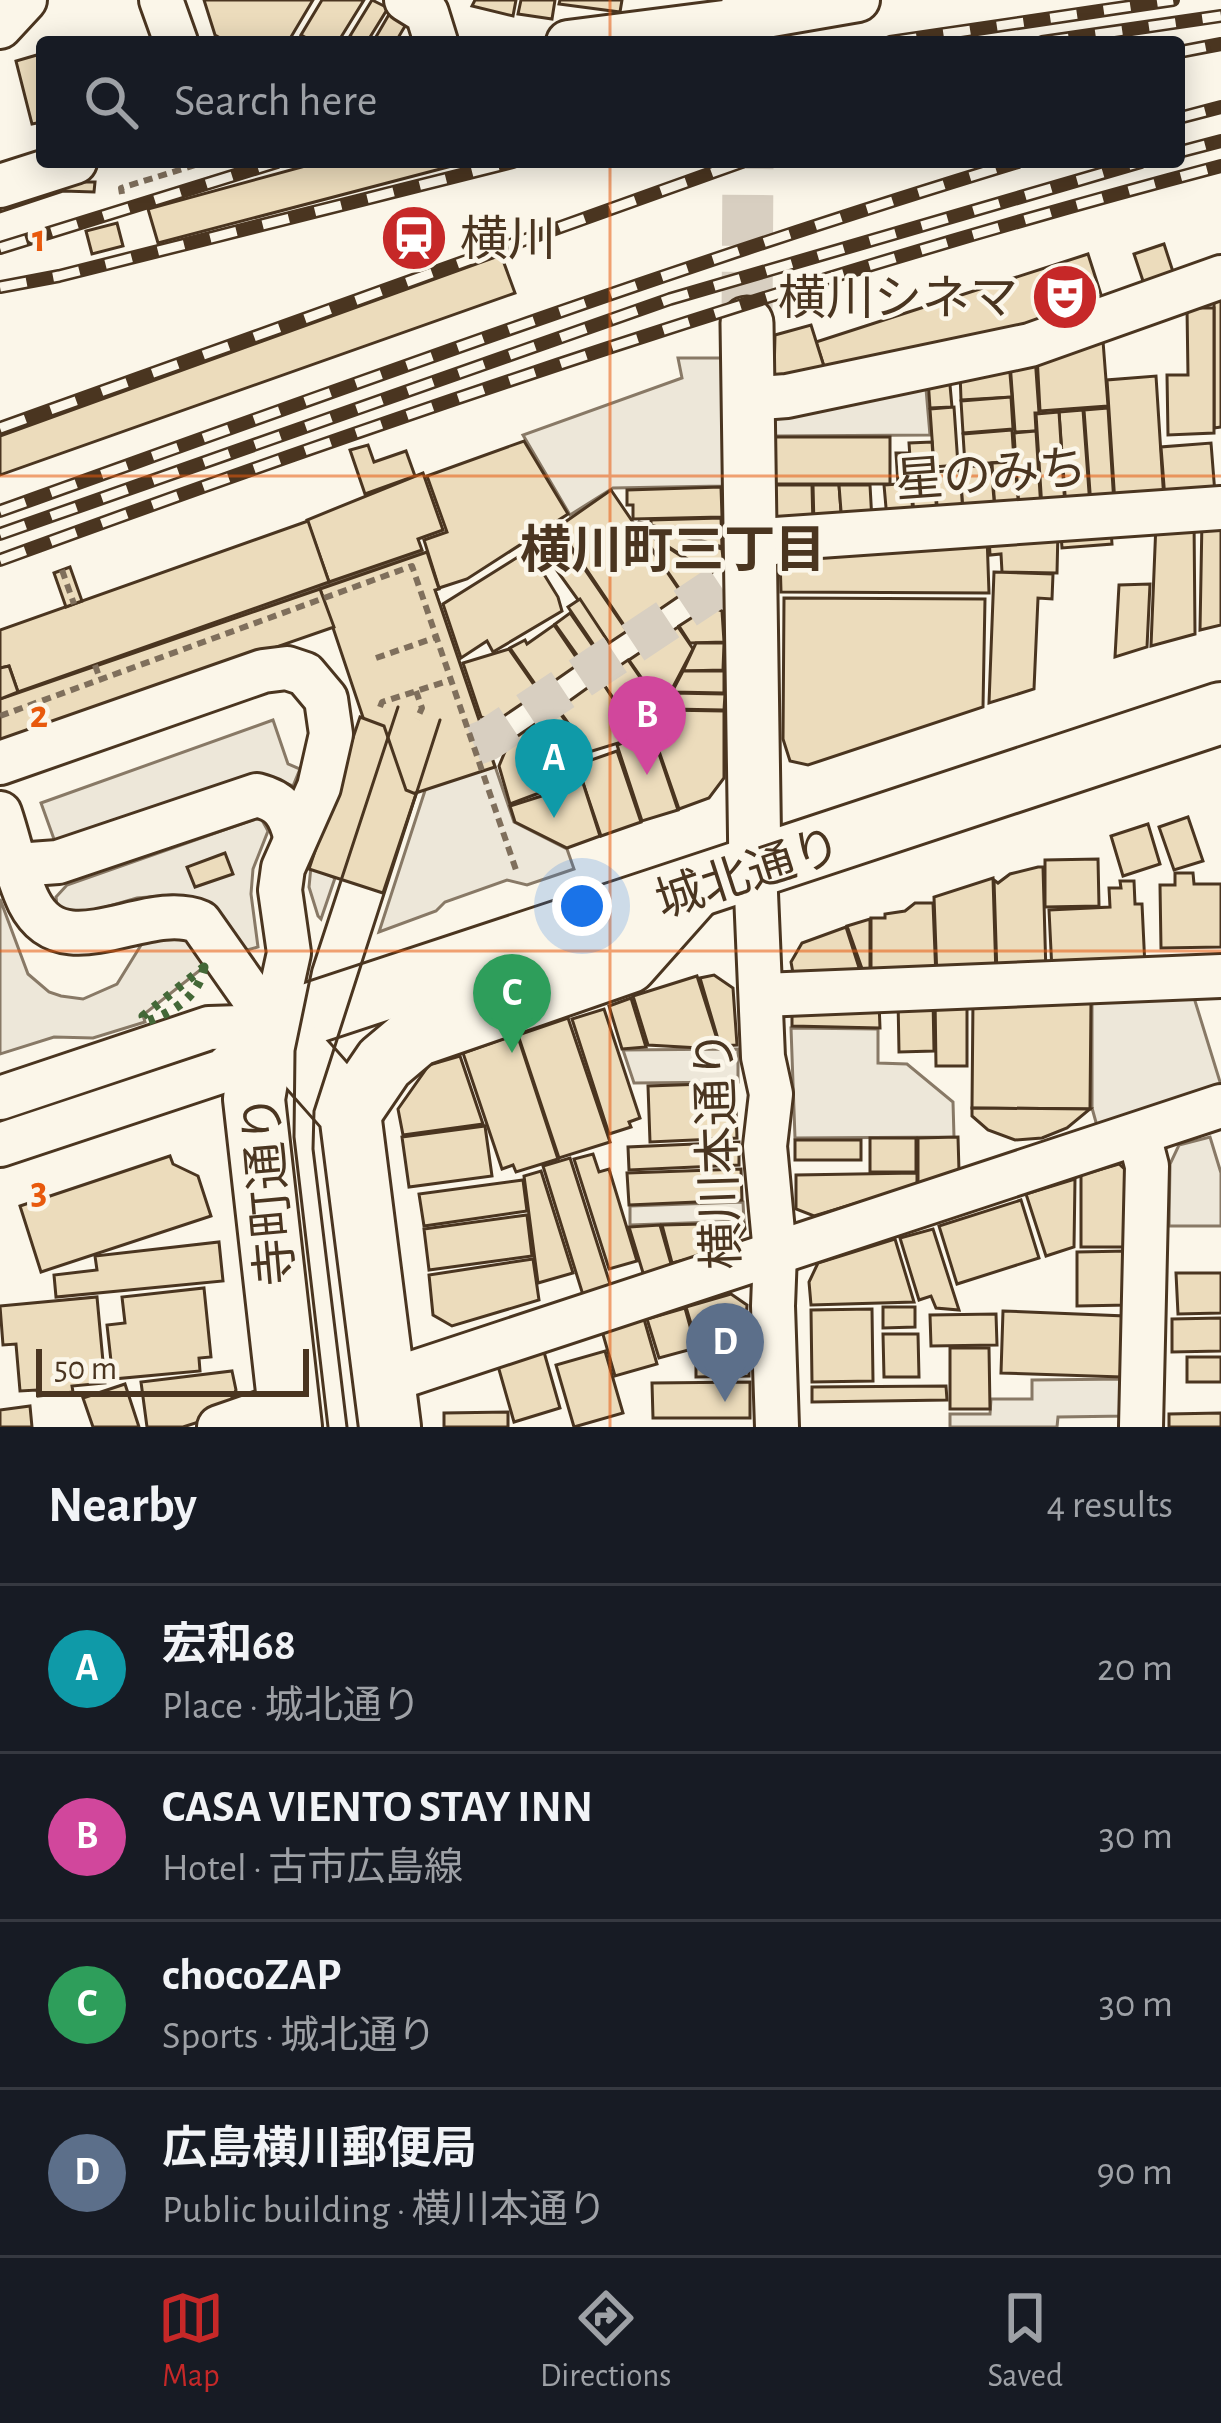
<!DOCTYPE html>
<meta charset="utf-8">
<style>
:root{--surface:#171b24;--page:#20242c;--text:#f1f3f6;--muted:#9ea1a6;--line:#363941;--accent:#c62828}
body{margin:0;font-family:"Alegreya Sans","Noto Sans JP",sans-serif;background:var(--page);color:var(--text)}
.scale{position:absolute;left:36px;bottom:30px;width:273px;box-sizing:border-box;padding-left:12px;border:6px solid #4a3520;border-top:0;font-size:33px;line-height:42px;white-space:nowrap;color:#4a3520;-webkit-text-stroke:9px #fbf6e9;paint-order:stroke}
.you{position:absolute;left:582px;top:906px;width:42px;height:42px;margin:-30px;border:9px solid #fff;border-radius:50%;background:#1a73e8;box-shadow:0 0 0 18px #1a73e833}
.badge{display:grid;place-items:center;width:78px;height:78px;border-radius:50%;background:var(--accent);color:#fff;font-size:39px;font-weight:700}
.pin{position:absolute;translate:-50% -99px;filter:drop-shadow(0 3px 6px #0008)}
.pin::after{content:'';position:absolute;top:63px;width:42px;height:36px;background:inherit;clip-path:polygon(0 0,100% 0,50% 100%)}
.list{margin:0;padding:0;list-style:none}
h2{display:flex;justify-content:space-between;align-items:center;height:156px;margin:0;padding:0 48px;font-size:51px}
h2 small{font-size:39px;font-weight:400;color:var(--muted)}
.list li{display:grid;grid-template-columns:78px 1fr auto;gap:36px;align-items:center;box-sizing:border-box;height:168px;padding:0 48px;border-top:3px solid var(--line)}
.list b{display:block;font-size:45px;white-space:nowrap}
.list p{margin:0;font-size:39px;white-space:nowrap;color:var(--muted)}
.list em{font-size:39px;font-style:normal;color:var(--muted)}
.icon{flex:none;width:66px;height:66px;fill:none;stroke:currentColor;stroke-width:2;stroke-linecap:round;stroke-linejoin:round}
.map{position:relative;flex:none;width:1221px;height:1427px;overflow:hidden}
.search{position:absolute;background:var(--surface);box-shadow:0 6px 30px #0003;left:36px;right:36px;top:36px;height:132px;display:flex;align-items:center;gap:30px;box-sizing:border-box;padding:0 42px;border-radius:12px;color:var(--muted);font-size:45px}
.sheet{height:828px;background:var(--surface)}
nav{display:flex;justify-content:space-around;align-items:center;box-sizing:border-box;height:168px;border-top:3px solid var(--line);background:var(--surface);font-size:33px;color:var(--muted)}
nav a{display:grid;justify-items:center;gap:6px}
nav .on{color:var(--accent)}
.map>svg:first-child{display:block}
.parking{fill:#ede7d9;stroke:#887966;stroke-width:3}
.building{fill:#ecdcbc;stroke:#4a3520;stroke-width:3}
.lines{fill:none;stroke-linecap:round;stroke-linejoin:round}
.minor-tunnel{stroke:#d8cfc1;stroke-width:42;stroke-dasharray:42 21;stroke-linecap:butt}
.major-tunnel{stroke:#d8cfc1;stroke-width:51;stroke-dasharray:51 26;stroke-linecap:butt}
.minor-casing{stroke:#4a3520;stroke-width:48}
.major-casing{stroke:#4a3520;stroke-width:57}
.highway-casing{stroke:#4a3520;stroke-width:66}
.path{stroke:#7f6f5c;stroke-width:6;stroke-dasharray:9 6;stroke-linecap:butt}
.minor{stroke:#fbf6e9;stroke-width:42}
.major{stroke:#fbf6e9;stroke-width:51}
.highway{stroke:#fbf6e9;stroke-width:60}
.tram{stroke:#4a3520;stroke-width:3}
.rail-casing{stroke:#4a3520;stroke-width:14}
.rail{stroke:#fbf6e9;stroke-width:9;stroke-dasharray:27;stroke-linecap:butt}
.hedge{stroke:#436837;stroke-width:9;stroke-dasharray:6 9;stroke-linecap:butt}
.grid{fill:none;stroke:#e8590c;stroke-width:3;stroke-opacity:0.55}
.labels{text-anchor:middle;stroke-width:9;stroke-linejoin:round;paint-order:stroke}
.poi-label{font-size:48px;fill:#4a3520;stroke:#fbf6e9;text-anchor:start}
.street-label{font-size:48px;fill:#4a3520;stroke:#fbf6e9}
.neighbourhood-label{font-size:51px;font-weight:bold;fill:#4a3520;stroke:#fbf6e9}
.grid-label{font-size:39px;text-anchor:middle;font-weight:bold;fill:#e8590c;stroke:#fbf6e9;stroke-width:9;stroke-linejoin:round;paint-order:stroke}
</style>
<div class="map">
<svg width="1221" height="1427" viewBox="0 0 1221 1427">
<rect width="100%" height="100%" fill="#fbf6e9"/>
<g class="parking">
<polygon points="678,358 722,358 723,486 613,488 570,515 523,435 682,378"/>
<polygon points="925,377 930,435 773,436 773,417"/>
<polygon points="422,552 514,822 567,849 574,869 527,885 507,880 445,902 436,911 379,932 445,729 326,874 335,878 321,919 318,916 309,887 313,845 367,711 344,624 0,699"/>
<polygon points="273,720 288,764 300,769 293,786 279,781 59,853 41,803"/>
<polygon points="255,819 262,820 268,831 253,869 251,894 258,947 240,952 185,898 172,895 137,898 71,917 57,906 56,897 67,885"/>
<polygon points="0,899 28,974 49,992 61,996 83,999 117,984 146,937 180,930 203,956 204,967 143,1015 145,1022 93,1038 54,1037 0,1054"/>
<polygon points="1191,988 1221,1085 1097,1126 1092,1108 1092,992"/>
<polygon points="791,1028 878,1029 878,1063 907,1064 953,1102 954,1137 795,1138"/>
<polygon points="738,1049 738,1082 634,1083 623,1050"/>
<polygon points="1210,1137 1221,1173 1221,1226 1169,1226 1170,1164 1179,1145"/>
<polygon points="743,1202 744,1221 630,1225 630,1206"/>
<polygon points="1127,1379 1127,1416 1058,1417 1057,1427 950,1427 950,1414 990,1414 991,1399 1032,1399 1032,1380"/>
</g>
<g class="building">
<polygon points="204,0 313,0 288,42 227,42 215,35"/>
<polygon points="322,0 364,0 338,42 314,42 301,35"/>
<polygon points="372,0 388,8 367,42 360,42 350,36"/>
<polygon points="475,0 516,0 513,16 472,6"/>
<polygon points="521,0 555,0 552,19 518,14"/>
<polygon points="560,0 622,0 620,12 559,4"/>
<polygon points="391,11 408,21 398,38 373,42"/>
<polygon points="37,55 42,77 42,122 32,124 16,61"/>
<polygon points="320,162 467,162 158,243 148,209"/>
<polygon points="62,182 95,182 94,192 63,191 0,212 0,202"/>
<polygon points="117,223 123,246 92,254 86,231"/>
<polygon points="1164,244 1176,281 1146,290 1134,254"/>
<polygon points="1088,254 1104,304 827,376 816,342"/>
<polygon points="501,255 515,293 0,475 0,436"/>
<polygon points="1221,288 1221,427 1214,428 1214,290"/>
<polygon points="1187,308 1214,308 1214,433 1168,435 1167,375 1188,375"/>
<polygon points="811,325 827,376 786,385 774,374 775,335"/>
<polygon points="1103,341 1108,406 1040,411 1037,355"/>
<polygon points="1035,356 1039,413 1035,413 1036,431 1015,432 1010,362"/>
<polygon points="1009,362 1012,397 961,400 960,372"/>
<polygon points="949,374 952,407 930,408 928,379"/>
<polygon points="1156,376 1164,501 1115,504 1107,380"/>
<polygon points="1011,397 1013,429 963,433 961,401"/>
<polygon points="954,407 958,465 934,467 930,409"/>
<polygon points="1108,408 1114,504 1091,506 1084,410"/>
<polygon points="1083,410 1090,506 1066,508 1059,412"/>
<polygon points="1059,412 1065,507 1042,509 1036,414"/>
<polygon points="1012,430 1014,461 965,465 963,434"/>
<polygon points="1036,431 1041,509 1019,510 1014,433"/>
<rect x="774" y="437" width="116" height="47"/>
<polygon points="524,441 568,514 467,579 439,588 424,540 447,532 427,476"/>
<polygon points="932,442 937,516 914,517 909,443"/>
<polygon points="1211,443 1215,494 1165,499 1161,447"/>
<polygon points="368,445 374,462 406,451 415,476 365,494 350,450"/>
<polygon points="896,453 909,453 913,516 887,519 884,485 898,484"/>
<polygon points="1015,462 1019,510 995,512 992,463"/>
<polygon points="991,464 995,512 963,514 960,468"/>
<polygon points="960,470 963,514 938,516 934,472"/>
<polygon points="423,473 443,530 418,539 422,550 329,582 307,520"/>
<polygon points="775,485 812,485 813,526 776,518"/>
<polygon points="813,485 839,485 842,524 814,526"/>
<polygon points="839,485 870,485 872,521 842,524"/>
<polygon points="721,487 722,517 633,519 633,505 627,505 627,490"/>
<polygon points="611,490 682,594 628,631 558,527"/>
<polygon points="1221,516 1221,625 1200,630 1202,519"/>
<polygon points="721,518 722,547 651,525 651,520"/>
<polygon points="1194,518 1195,634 1151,646 1156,523"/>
<polygon points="308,521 329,582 18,692 9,666 0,668 0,630"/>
<polygon points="639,522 722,549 723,558 711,574 636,526"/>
<polygon points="555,526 627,631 609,643 535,540"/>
<polygon points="1058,530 1057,573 1002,572 1001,554 990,555 989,536"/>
<polygon points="1111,530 1112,544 1062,548 1061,534"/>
<polygon points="649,535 710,575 683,594 646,540"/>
<polygon points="987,536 989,593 781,592 780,557"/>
<polygon points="529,550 558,597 562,611 493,652 487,641 461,658 443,604"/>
<polygon points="427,552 439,589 435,590 495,767 391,801 320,589"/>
<polygon points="70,567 82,601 66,607 54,573"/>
<polygon points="994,572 1053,574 1052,599 1038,598 1034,689 989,703"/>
<polygon points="1150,584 1147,647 1115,657 1119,585"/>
<polygon points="320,589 334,627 0,743 0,699"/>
<polygon points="784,598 985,599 983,707 808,765 790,761 783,739"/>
<polygon points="580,599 609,643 598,651 568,607"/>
<polygon points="710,606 722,611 724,642 690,643 679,626"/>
<polygon points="570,613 597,652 582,662 555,624"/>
<polygon points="554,625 580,663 540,691 510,648 525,640 527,644"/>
<polygon points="678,627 693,649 672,689 657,700 629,660"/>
<polygon points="696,643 724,643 723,670 683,671"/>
<polygon points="509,649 539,692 495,722 481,717 463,663"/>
<polygon points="628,660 662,709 634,728 600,679"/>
<polygon points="9,666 18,692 0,699 0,668"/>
<polygon points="683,671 724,671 724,693 672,692"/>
<polygon points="600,679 638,737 589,752 558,709"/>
<polygon points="671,693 725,694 724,710 671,709"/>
<polygon points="557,709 585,749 572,757 579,778 510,804 499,766 509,742"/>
<polygon points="663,710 724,711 724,778 709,798 679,809 652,731"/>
<polygon points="360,717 384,726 406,790 416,794 383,893 309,869"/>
<polygon points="652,733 678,810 642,821 617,745"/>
<polygon points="617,751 641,822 601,836 577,765"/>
<polygon points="583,783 600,836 567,848 515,822 510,806"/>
<polygon points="1188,817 1203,861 1174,870 1159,827"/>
<polygon points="1148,824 1160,864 1123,876 1111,836"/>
<polygon points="225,853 233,874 195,887 187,867"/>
<polygon points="1098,859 1099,906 1045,907 1045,860"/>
<polygon points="1038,867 1043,867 1046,974 997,975 994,880 998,883 1010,874"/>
<polygon points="1175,873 1193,873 1194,884 1221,884 1221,947 1161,948 1160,885 1175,885"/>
<polygon points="993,878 996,976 937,978 934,897"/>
<polygon points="1120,881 1134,881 1135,904 1142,904 1145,967 1052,971 1049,910 1110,907 1109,888 1121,888"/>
<polygon points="915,903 933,903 936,978 871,981 871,918 885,918 885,914 905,911"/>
<polygon points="870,919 870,980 866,980 847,926"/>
<polygon points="846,927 863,980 793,973 791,962 802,943"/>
<polygon points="714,975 733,988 737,1045 720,1046 700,978"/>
<polygon points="697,976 718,1042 700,1048 648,1045 633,996"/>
<polygon points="631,998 646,1047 622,1049 609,1006"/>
<polygon points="935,998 967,998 967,1066 936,1066"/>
<polygon points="898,999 933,999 934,1051 899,1052"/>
<polygon points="973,1000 1091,1001 1090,1109 972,1108"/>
<polygon points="879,1002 880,1028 792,1026 792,1016 803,1004"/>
<polygon points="604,1009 640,1118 629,1122 631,1127 609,1134 572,1019"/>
<polygon points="568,1018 610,1142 559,1158 518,1035"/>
<polygon points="517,1034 558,1159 516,1172 513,1165 502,1169 463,1053"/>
<polygon points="460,1056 483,1124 403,1135 398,1109 429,1065"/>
<polygon points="735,1083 737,1138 650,1142 648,1086"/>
<polygon points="972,1108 1090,1109 1067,1128 1042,1138 1015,1140 988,1130 972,1116"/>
<polygon points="485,1126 492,1176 409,1187 402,1137"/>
<polygon points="958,1137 959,1171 918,1185 918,1138"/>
<rect x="870" y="1138" width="46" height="34"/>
<rect x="795" y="1140" width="66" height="20"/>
<polygon points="739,1142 739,1165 629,1170 628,1147"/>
<polygon points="593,1154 599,1172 609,1169 637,1261 609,1269 574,1159"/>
<polygon points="170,1156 173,1164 198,1176 211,1216 41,1272 20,1206"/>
<polygon points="570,1158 611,1287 583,1295 543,1166"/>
<polygon points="1119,1164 1129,1173 1129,1247 1081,1247 1081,1175"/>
<polygon points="741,1169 742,1200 629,1205 627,1173"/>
<polygon points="541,1171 573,1273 538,1283 524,1176"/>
<polygon points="917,1173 917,1185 814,1216 796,1209 796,1175"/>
<polygon points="1075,1179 1074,1247 1046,1256 1026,1194"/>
<polygon points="523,1180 527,1211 424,1226 419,1194"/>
<polygon points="1021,1200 1039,1258 957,1284 939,1226"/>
<polygon points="527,1215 532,1256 429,1270 424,1229"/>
<polygon points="744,1223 745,1229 732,1248 672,1263 662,1225"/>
<polygon points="660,1225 672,1267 644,1276 629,1227"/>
<polygon points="933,1229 959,1310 936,1308 931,1296 919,1300 900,1238"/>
<polygon points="895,1239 914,1302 811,1305 809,1282 818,1263"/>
<polygon points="219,1242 223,1281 56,1297 54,1275 97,1270 95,1256"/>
<polygon points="1128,1251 1128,1305 1077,1306 1077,1252"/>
<polygon points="533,1259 539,1300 452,1326 433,1315 429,1275"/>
<polygon points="1176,1273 1221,1273 1221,1313 1178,1314"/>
<polygon points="204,1288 211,1357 199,1358 200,1371 113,1379 107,1325 125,1323 122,1297"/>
<polygon points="731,1294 747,1305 744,1350 699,1351 686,1307"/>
<polygon points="97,1297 105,1383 72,1386 73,1392 38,1396 37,1390 20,1391 16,1344 3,1345 0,1306"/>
<polygon points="883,1307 915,1307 915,1327 883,1328"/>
<polygon points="685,1308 696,1348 659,1358 647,1319"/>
<polygon points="872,1309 873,1381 812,1382 811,1310"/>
<polygon points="1003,1311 1125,1316 1122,1377 1001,1373"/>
<polygon points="996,1314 997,1345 931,1346 930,1315"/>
<polygon points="1221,1318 1221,1351 1172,1352 1172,1319"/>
<polygon points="644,1319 657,1364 615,1376 602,1331"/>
<polygon points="883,1334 918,1334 919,1377 884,1377"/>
<polygon points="950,1348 989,1348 990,1409 950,1409"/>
<polygon points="605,1351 623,1413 574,1427 556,1365"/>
<polygon points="544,1352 560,1408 514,1422 498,1366"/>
<polygon points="749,1354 749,1376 696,1377 696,1355"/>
<rect x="1187" y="1357" width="34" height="25"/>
<polygon points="232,1371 236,1390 224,1414 183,1427 147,1427 141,1382"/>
<polygon points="750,1382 750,1418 653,1418 652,1383"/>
<polygon points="125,1384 139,1427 93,1427 83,1398"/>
<polygon points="946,1386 947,1400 812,1402 812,1387"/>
<polygon points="30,1406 32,1427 0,1427 0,1410"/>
<polygon points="508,1412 508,1427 444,1427 444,1413"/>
<polygon points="1221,1413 1221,1427 1169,1427 1169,1414"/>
</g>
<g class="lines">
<polyline class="minor-tunnel" points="474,745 487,740 720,585"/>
<polyline class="major-tunnel" points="747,323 748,162"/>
<defs>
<g id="minor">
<polyline points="161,0 176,42"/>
<polyline points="406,0 427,13 436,42"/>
<polyline points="0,27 25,0"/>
<polyline points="568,42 748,19 858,0"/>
<polyline points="0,186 75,162"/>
<polyline points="748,399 787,396 1030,345 1221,277"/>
<polyline points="770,544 776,539 1221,508"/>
<polyline points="0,763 263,671 287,668 305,674 326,699 331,734 319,787 283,868 280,890 289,953 273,1026 223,1071 0,1145"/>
<path d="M0 813C10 842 16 876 29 902 64 971 146 899 200 922L273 1026"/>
<path d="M17 865 58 862 257 795C281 801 289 812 295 836"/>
<polyline points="755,870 763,1057 771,1094 765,1146 775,1253 773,1306 777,1427"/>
<polyline points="762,995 1221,976"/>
<polyline points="0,1098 209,1028 273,1026"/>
<polyline points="1139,1135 1147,1166 1141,1427"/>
<polyline points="385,1382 1221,1106"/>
<polyline points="219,1427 289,1403"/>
</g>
<g id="major">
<polyline points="748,0 748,42"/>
<polyline points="747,323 755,870"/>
</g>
<g id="highway">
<polyline points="273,1026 1221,713"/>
<polyline points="273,1026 350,1113 390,1427"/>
<polyline points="273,1026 260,1063 254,1099 291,1427"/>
<polyline points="350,1113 384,1063 416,1036 627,963 691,891"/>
</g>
</defs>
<use href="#minor" class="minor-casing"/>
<use href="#major" class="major-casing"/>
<use href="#highway" class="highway-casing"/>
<g class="path">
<polyline points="122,194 121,188 205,162"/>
<polyline points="62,570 74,604"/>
<polyline points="376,658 437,637"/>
<polyline points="95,665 100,679"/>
<polyline points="416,691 422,708 417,719"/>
<polyline points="380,707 382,702 451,680"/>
<polyline points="0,716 412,566 516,870"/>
</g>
<use href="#minor" class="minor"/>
<use href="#major" class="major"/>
<use href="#highway" class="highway"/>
<g class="tram">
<polyline points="328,1427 294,1137 295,1051 312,969 398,707"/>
<polyline points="347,1427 313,1149 314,1111 440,720"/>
</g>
<defs>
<g id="rail">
<polyline points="890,42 1173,0"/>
<polyline points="1042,42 1221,16"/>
<polyline points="1179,52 1221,44"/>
<polyline points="1179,118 1221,107"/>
<polyline points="1179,152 1221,141"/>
<polyline points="0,248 277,162"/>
<polyline points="0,287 59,276 513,162"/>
<polyline points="0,428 742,162"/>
<path d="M0 511C338 390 675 266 1018 162"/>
<polyline points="0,534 670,299 1141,162"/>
<path d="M0 560C403 413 806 275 1221 166"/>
</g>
</defs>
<use href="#rail" class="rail-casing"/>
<use href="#rail" class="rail"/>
<path class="hedge" d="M204 967C199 997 172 1013 145 1022L143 1016Z"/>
</g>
<path class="grid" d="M610 0V42M610 162V1427M0 476H1221M0 951H1221"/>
<defs>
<symbol id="station-disc" viewBox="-11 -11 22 22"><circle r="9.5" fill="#c62828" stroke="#fbf6e9"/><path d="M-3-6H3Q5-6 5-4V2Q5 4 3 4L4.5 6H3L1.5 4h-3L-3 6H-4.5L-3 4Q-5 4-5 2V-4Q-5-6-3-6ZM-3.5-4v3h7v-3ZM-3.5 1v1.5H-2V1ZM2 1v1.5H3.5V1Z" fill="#fff"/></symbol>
<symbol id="theatre-disc" viewBox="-11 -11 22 22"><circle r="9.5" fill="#c62828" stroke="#fbf6e9"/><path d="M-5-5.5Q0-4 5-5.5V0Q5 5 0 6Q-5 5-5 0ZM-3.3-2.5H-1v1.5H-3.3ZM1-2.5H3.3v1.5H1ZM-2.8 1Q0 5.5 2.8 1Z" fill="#fff"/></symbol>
</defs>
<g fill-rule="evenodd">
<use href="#station-disc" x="376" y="200" width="76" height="76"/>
<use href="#theatre-disc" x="1027" y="259" width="76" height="76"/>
</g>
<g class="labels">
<g class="poi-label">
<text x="460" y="255">横川</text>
<text x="1018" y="314" text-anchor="end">横川シネマ</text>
</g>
<g class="street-label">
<text transform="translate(991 473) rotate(-4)" y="17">星のみち</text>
<text transform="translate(748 872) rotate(-18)" y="17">城北通り</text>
<text transform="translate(717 1150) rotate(-92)" y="17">横川本通り</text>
<text transform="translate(268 1190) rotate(-95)" y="17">寺町通り</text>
</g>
<g class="neighbourhood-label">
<text x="673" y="567">横川町三丁目</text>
</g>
</g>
<g class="grid-label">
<text x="39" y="251">1</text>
<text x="39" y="727">2</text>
<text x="39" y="1203">3</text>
</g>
</svg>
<div class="scale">50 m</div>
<div class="you"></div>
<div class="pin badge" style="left:554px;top:818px;background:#0f9aa8">A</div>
<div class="pin badge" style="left:647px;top:775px;background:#d1479c">B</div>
<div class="pin badge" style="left:512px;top:1053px;background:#2e9e5b">C</div>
<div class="pin badge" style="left:725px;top:1402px;background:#5c6f8a">D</div>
<div class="search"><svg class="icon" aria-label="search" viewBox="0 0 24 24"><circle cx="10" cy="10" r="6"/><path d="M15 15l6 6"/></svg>Search here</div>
</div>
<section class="sheet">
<h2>Nearby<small>4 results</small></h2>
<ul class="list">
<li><span class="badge" style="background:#0f9aa8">A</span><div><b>宏和68</b><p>Place · 城北通り</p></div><em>20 m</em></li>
<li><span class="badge" style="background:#d1479c">B</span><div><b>CASA VIENTO STAY INN</b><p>Hotel · 古市広島線</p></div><em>30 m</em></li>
<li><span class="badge" style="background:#2e9e5b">C</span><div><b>chocoZAP</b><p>Sports · 城北通り</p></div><em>30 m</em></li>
<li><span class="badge" style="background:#5c6f8a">D</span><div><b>広島横川郵便局</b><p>Public building · 横川本通り</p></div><em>90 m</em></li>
</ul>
</section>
<nav>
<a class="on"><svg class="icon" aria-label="map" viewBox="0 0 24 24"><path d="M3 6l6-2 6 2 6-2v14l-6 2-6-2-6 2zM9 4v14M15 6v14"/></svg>Map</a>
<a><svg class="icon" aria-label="directions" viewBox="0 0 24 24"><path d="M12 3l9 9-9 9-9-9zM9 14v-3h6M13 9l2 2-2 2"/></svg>Directions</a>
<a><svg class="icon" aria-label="saved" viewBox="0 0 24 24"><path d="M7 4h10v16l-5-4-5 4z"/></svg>Saved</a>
</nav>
